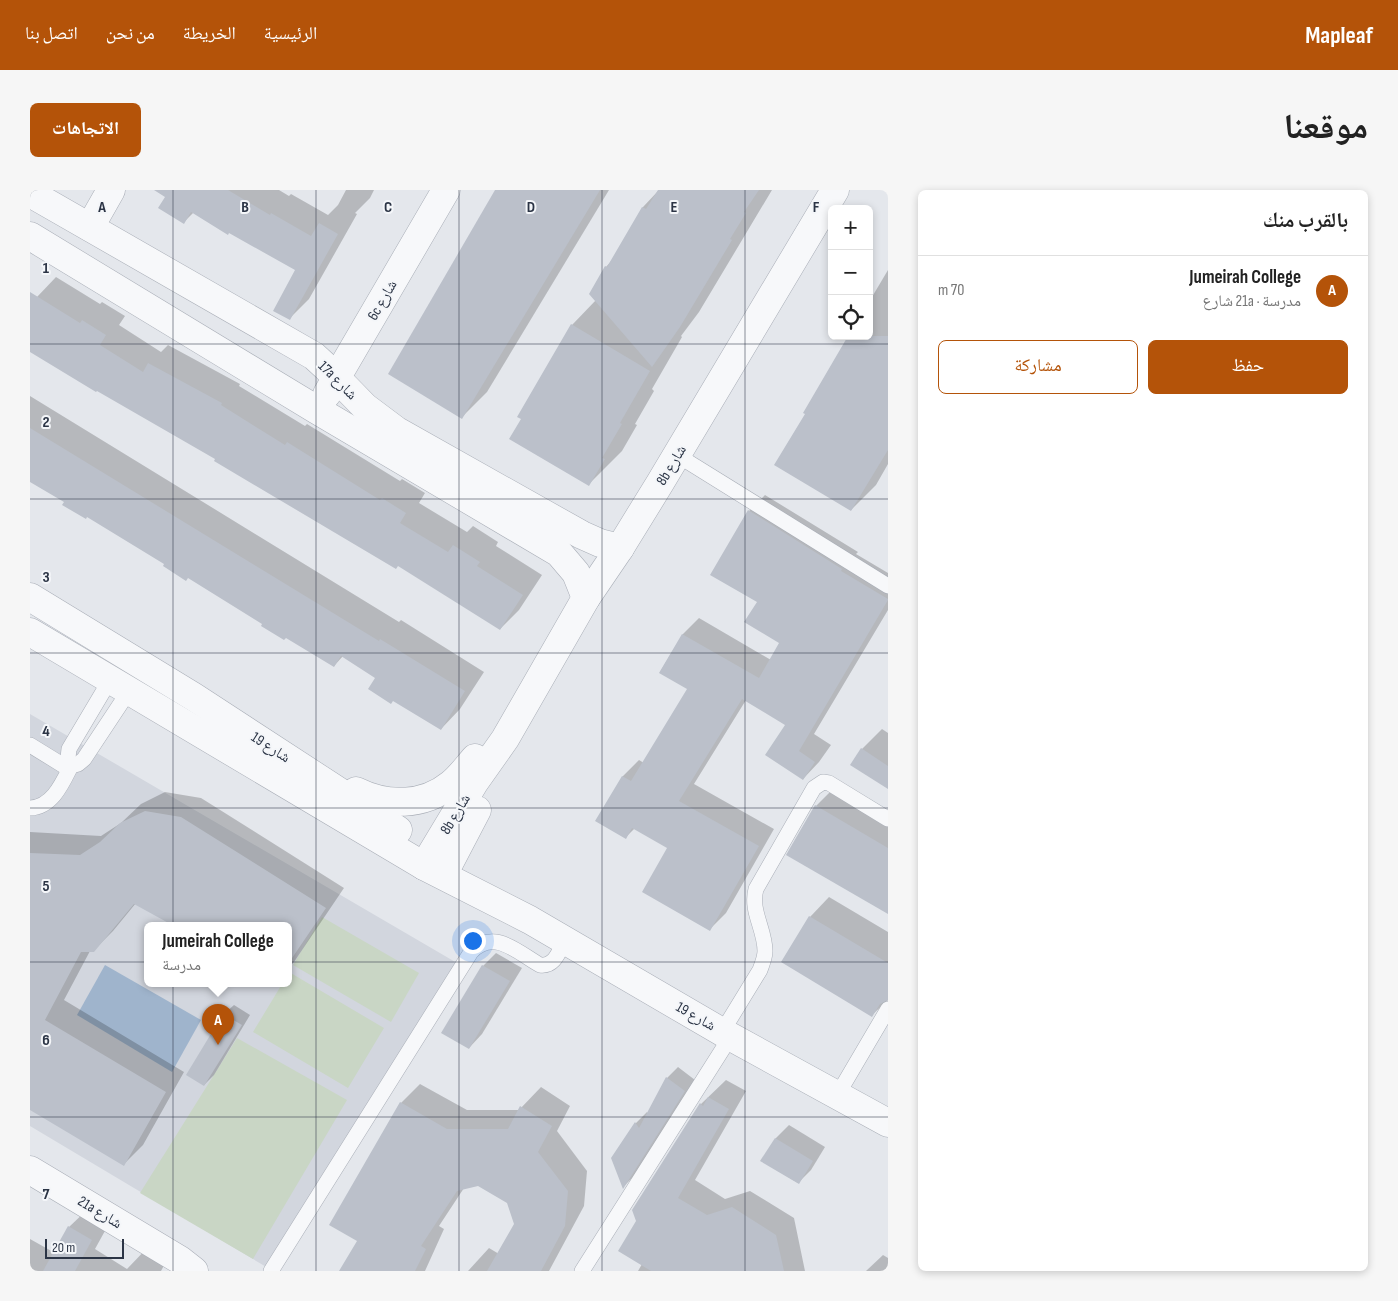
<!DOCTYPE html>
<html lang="ar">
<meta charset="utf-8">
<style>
:root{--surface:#fff;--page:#f6f6f6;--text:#222;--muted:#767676;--line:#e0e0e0;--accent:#b45309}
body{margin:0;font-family:"Sofia Sans Condensed","Noto Naskh Arabic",sans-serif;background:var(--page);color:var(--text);direction:rtl}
.controls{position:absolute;right:15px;top:15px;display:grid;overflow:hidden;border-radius:8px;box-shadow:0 2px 8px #0003}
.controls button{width:45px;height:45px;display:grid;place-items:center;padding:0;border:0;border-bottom:1px solid var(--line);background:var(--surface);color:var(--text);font:25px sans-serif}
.scale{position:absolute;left:15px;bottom:12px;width:79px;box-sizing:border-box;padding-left:5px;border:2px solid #2b3445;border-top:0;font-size:14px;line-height:18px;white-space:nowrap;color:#2b3445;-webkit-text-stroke:4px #f4f6f9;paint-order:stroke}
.you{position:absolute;left:442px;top:750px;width:18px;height:18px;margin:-12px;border:4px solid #fff;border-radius:50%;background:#1a73e8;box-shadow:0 0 0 8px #1a73e833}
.badge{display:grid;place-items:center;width:32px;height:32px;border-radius:50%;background:var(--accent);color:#fff;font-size:16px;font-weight:700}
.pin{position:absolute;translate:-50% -41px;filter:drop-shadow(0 1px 2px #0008)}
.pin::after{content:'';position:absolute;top:26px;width:18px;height:15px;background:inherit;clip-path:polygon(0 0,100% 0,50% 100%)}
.popup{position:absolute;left:114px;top:732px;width:148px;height:65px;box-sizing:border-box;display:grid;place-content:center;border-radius:8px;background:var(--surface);filter:drop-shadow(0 1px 4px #0005);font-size:16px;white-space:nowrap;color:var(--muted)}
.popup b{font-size:19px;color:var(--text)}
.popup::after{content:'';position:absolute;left:50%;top:100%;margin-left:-10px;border:10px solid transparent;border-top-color:var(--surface)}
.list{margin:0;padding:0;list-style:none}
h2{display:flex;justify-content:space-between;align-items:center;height:65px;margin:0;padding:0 20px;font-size:21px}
h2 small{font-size:16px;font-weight:400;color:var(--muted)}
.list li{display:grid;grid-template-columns:32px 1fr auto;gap:15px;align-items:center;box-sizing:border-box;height:70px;padding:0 20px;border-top:1px solid var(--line)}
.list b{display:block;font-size:19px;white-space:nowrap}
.list p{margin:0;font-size:16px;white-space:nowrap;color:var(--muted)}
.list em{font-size:16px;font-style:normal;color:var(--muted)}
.actions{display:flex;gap:10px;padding:15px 20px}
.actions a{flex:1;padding:11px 0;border:1px solid var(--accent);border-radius:8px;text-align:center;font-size:18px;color:var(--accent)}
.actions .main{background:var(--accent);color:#fff}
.icon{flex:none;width:28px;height:28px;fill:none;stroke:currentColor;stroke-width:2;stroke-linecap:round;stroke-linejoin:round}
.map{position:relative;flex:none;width:858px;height:1081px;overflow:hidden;direction:ltr;border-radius:8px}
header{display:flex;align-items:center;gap:30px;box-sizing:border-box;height:70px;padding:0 25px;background:var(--accent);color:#fff}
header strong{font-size:24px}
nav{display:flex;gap:28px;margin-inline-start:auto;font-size:18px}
.intro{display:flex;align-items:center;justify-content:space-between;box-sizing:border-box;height:120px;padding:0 30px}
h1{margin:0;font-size:35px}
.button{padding:12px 22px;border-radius:8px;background:var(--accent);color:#fff;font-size:18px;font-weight:700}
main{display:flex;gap:30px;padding:0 30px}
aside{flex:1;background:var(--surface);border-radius:8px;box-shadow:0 2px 8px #0003}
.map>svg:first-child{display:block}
.built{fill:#d2d6de;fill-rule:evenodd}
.green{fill:#c9d6c5}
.water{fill:#9fb4cc}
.shadow{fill:#0003}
.building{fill:#bbc0ca}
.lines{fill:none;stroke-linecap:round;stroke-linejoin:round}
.service-casing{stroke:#a9aeb7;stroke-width:16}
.minor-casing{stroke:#a9aeb7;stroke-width:29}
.service{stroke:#f7f8fa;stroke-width:15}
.minor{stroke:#f7f8fa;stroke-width:28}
.grid{fill:none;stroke:#2b3445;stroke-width:1;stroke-opacity:0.55}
.labels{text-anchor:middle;stroke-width:4;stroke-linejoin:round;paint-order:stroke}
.street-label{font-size:15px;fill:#2b3445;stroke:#f4f6f9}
.grid-label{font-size:16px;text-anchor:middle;font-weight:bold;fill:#2b3445;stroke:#f4f6f9;stroke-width:4;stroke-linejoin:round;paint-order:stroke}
</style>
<header>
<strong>Mapleaf</strong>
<nav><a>الرئيسية</a><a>الخريطة</a><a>من نحن</a><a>اتصل بنا</a></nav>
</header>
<div class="intro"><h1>موقعنا</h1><a class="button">الاتجاهات</a></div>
<main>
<aside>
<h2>بالقرب منك<small></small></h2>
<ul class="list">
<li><span class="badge">A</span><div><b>Jumeirah College</b><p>مدرسة · 21a شارع</p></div><em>70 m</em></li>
</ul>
<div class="actions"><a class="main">حفظ</a><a>مشاركة</a></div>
</aside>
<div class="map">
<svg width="858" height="1081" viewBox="0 0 858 1081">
<rect width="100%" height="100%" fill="#e4e7ec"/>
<path class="built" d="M0 524 427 773 238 1078 0 936ZM118 736H258V794H118Z"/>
<g class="green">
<polygon points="292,727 389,783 361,832 263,775"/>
<polygon points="259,782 354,838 318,898 223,842 252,794 258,794"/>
<polygon points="207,848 317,910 223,1069 110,1003"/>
</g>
<polygon class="water" points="75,775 171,830 142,882 47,825"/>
<g class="shadow">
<polygon points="140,0 249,0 259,6 261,4 298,25 308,15 316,0 344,0 340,8 325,23 327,24 279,109 259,129 267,80 164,22 154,32"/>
<polygon points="467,0 579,0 457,202 432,227"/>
<polygon points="629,0 742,0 669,122 651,146 652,147 622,199 624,201 605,234 607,235 592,261 559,294 542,135 566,110 576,77 583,69 613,17"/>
<polygon points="858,80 858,274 846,295 821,320 777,223 839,146 839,112"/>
<polygon points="26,87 70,114 72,112 95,126 89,135 131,162 138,155 210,194 209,196 275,236 277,234 370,291 372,289 395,303 389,313 437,342 443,336 468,352 466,356 512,385 489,420 470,439 369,375 0,160 0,118 7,107"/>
<polygon points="0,206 369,432 371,430 454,482 430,519 411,539 347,487 313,466 304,476 0,290"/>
<polygon points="735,305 828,362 826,364 858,383 858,420 784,544 801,555 789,572 773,589 757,535 716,510 664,594 744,639 696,723 680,739 639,658 605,638 596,647 567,630 593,586 609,570 614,573 659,499 630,482 653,444 669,428 741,470 751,452 728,411 719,321"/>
<polygon points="852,539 858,543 858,598 822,575 832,559"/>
<polygon points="806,596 858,627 858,723 758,664 786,616"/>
<polygon points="135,602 171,608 314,698 264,772 258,778 258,736 146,736 106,713 83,741 63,761 60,761 34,810 154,882 113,955 94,974 0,919 0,642 71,646 91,633 111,614"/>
<polygon points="799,707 858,742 858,810 842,825 780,727"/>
<polygon points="466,763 492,778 452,844 439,858 413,842 453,776"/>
<polygon points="204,815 220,825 184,885 174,895 158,885 194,824"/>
<polygon points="648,877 665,890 604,986 594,996 583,968 606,933 617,922 618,924 637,888"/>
<polygon points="696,890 716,901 665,990 695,1009 720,1001 764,1028 775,1081 608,1081 612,1074 671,914"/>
<polygon points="390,894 437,920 489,920 511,897 540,916 527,941 557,981 554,1016 519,1081 438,1081 459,1058 469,1064 486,1034 478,1012 448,994 434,998 409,1036 414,1039 395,1081 311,1081 328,1051 371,913"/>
<polygon points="759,935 795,957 781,980 768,993 732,971 746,948"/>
<polygon points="59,1018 81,1030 65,1059 97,1079 119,1056 138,1068 131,1081 0,1081 0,1049 25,1063 39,1037"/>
<polygon points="853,1065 858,1068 858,1081 836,1081"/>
</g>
<g class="building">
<polygon points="124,0 198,0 240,25 241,23 281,46 289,33 308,44 260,130 243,121 265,80 199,43 198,45 161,22 154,34 128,18 135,7"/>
<polygon points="465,0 570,0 432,229 358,184"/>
<polygon points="628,0 729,0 714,22 716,23 700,49 702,50 650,137 622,177 559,104 575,76 577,77 612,17 616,19"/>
<polygon points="0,102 50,133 52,130 76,145 70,155 113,182 118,173 192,213 191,215 255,255 257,252 350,310 352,308 376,323 370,333 418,362 423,355 450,372 447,376 493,405 470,440 368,376 366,379 184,271 185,269 67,201 66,202 0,162"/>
<polygon points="541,134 620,181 590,233 592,234 572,268 575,269 559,296 479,249 491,229 487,227"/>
<polygon points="818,146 858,146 858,260 821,321 744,275 775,224 773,223"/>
<polygon points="0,238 349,451 350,449 435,501 411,540 363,511 361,514 338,499 345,488 311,466 304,477 256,448 254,450 231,436 232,434 158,388 156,391 133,376 134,374 57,327 56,329 32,315 34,312 0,292"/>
<polygon points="718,320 812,379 811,381 858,409 858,410 769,561 785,572 773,590 735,565 755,535 712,509 649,611 729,656 680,741 612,702 637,658 602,638 596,649 565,631 592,586 601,591 657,499 629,483 652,444 729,488 749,453 714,432 727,412 680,385"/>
<polygon points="831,558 858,576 858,599 820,575"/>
<polygon points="785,615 858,658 858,724 756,665"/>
<polygon points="115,621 151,627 296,718 258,774 258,736 144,736 104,714 64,762 51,762 15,830 136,902 94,976 0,920 0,663 50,665 70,652 90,633"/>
<polygon points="779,726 858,773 858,810 850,814 842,827 751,772"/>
<polygon points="452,775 480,791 439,859 411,843"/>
<polygon points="193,824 212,835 174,896 156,885"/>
<polygon points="636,887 655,901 593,999 581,968 605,932 609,938"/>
<polygon points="678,907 699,919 648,1008 677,1025 702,1017 746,1045 754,1081 621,1081 588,1061 606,1031 602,1020 670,913 673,916"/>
<polygon points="370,912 417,939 478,939 490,916 522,936 508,962 538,1001 535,1036 511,1081 457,1081 484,1034 477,1013 448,996 427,1001 391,1056 396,1059 385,1081 309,1081 327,1051 299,1035"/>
<polygon points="745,948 783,971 769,994 730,971"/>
<polygon points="38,1036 62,1050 45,1081 13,1081"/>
</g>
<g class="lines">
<defs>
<g id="service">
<polyline points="647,265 858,396"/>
<polyline points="0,555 39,579"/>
<polyline points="41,576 38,568 39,559 80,490"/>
<path d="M0 618C22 617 32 594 41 576L48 574 54 569 99 501"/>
<path d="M692 842 730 780C732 774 735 768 735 761 735 739 720 721 726 699L784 598 793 592 799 593 858 629"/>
<polyline points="808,904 858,819"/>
<path d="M241 1081 441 762C464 738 487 762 510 775 525 777 529 761 535 750"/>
<polyline points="552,1081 701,846"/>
</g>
<g id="minor">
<polyline points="0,3 284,166 296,177 335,217 367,241 552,345 570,353 590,358"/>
<polyline points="60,37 81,0"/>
<polyline points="0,46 287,220 529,363 546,383 556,408"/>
<polyline points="297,204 416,0"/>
<polyline points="0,407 164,507 368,640"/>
<polyline points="0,442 394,676 500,730 692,842 858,933"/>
<path d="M326 601C356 616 393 617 421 594 430 587 437 577 445 568"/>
<polyline points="394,676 444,593 475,549 556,408 590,358 630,293 805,0"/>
<polyline points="413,685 447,620"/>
<polyline points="0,980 150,1070 164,1081"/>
</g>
</defs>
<use href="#service" class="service-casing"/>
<use href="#minor" class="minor-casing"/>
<use href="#service" class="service"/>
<use href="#minor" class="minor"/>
</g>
<path class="grid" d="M143 0V1081M286 0V1081M429 0V1081M572 0V1081M715 0V1081M0 154H858M0 309H858M0 463H858M0 618H858M0 772H858M0 927H858"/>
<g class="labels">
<g class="street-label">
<text transform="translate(352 110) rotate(-60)" y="5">6c شارع</text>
<text transform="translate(308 190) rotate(45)" y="5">17a شارع</text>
<text transform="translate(641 275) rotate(-59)" y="5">8b شارع</text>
<text transform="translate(241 557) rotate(33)" y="5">شارع 19</text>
<text transform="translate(425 624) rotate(-59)" y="5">8b شارع</text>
<text transform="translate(666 826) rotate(30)" y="5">شارع 19</text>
<text transform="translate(70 1022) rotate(31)" y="5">21a شارع</text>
</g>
</g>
<g class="grid-label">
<text x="72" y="22">A</text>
<text x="215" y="22">B</text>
<text x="358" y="22">C</text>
<text x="501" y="22">D</text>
<text x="644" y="22">E</text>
<text x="786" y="22">F</text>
<text x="16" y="83">1</text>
<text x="16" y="237">2</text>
<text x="16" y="392">3</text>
<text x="16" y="546">4</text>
<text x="16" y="701">5</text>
<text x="16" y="855">6</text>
<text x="16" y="1009">7</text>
</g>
</svg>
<div class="controls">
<button>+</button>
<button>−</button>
<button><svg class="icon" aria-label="locate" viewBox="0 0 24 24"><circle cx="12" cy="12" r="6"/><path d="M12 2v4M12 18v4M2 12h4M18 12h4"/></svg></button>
</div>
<div class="scale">20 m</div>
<div class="you"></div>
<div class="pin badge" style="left:188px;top:855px">A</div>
<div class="popup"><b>Jumeirah College</b>مدرسة</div>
</div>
</main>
